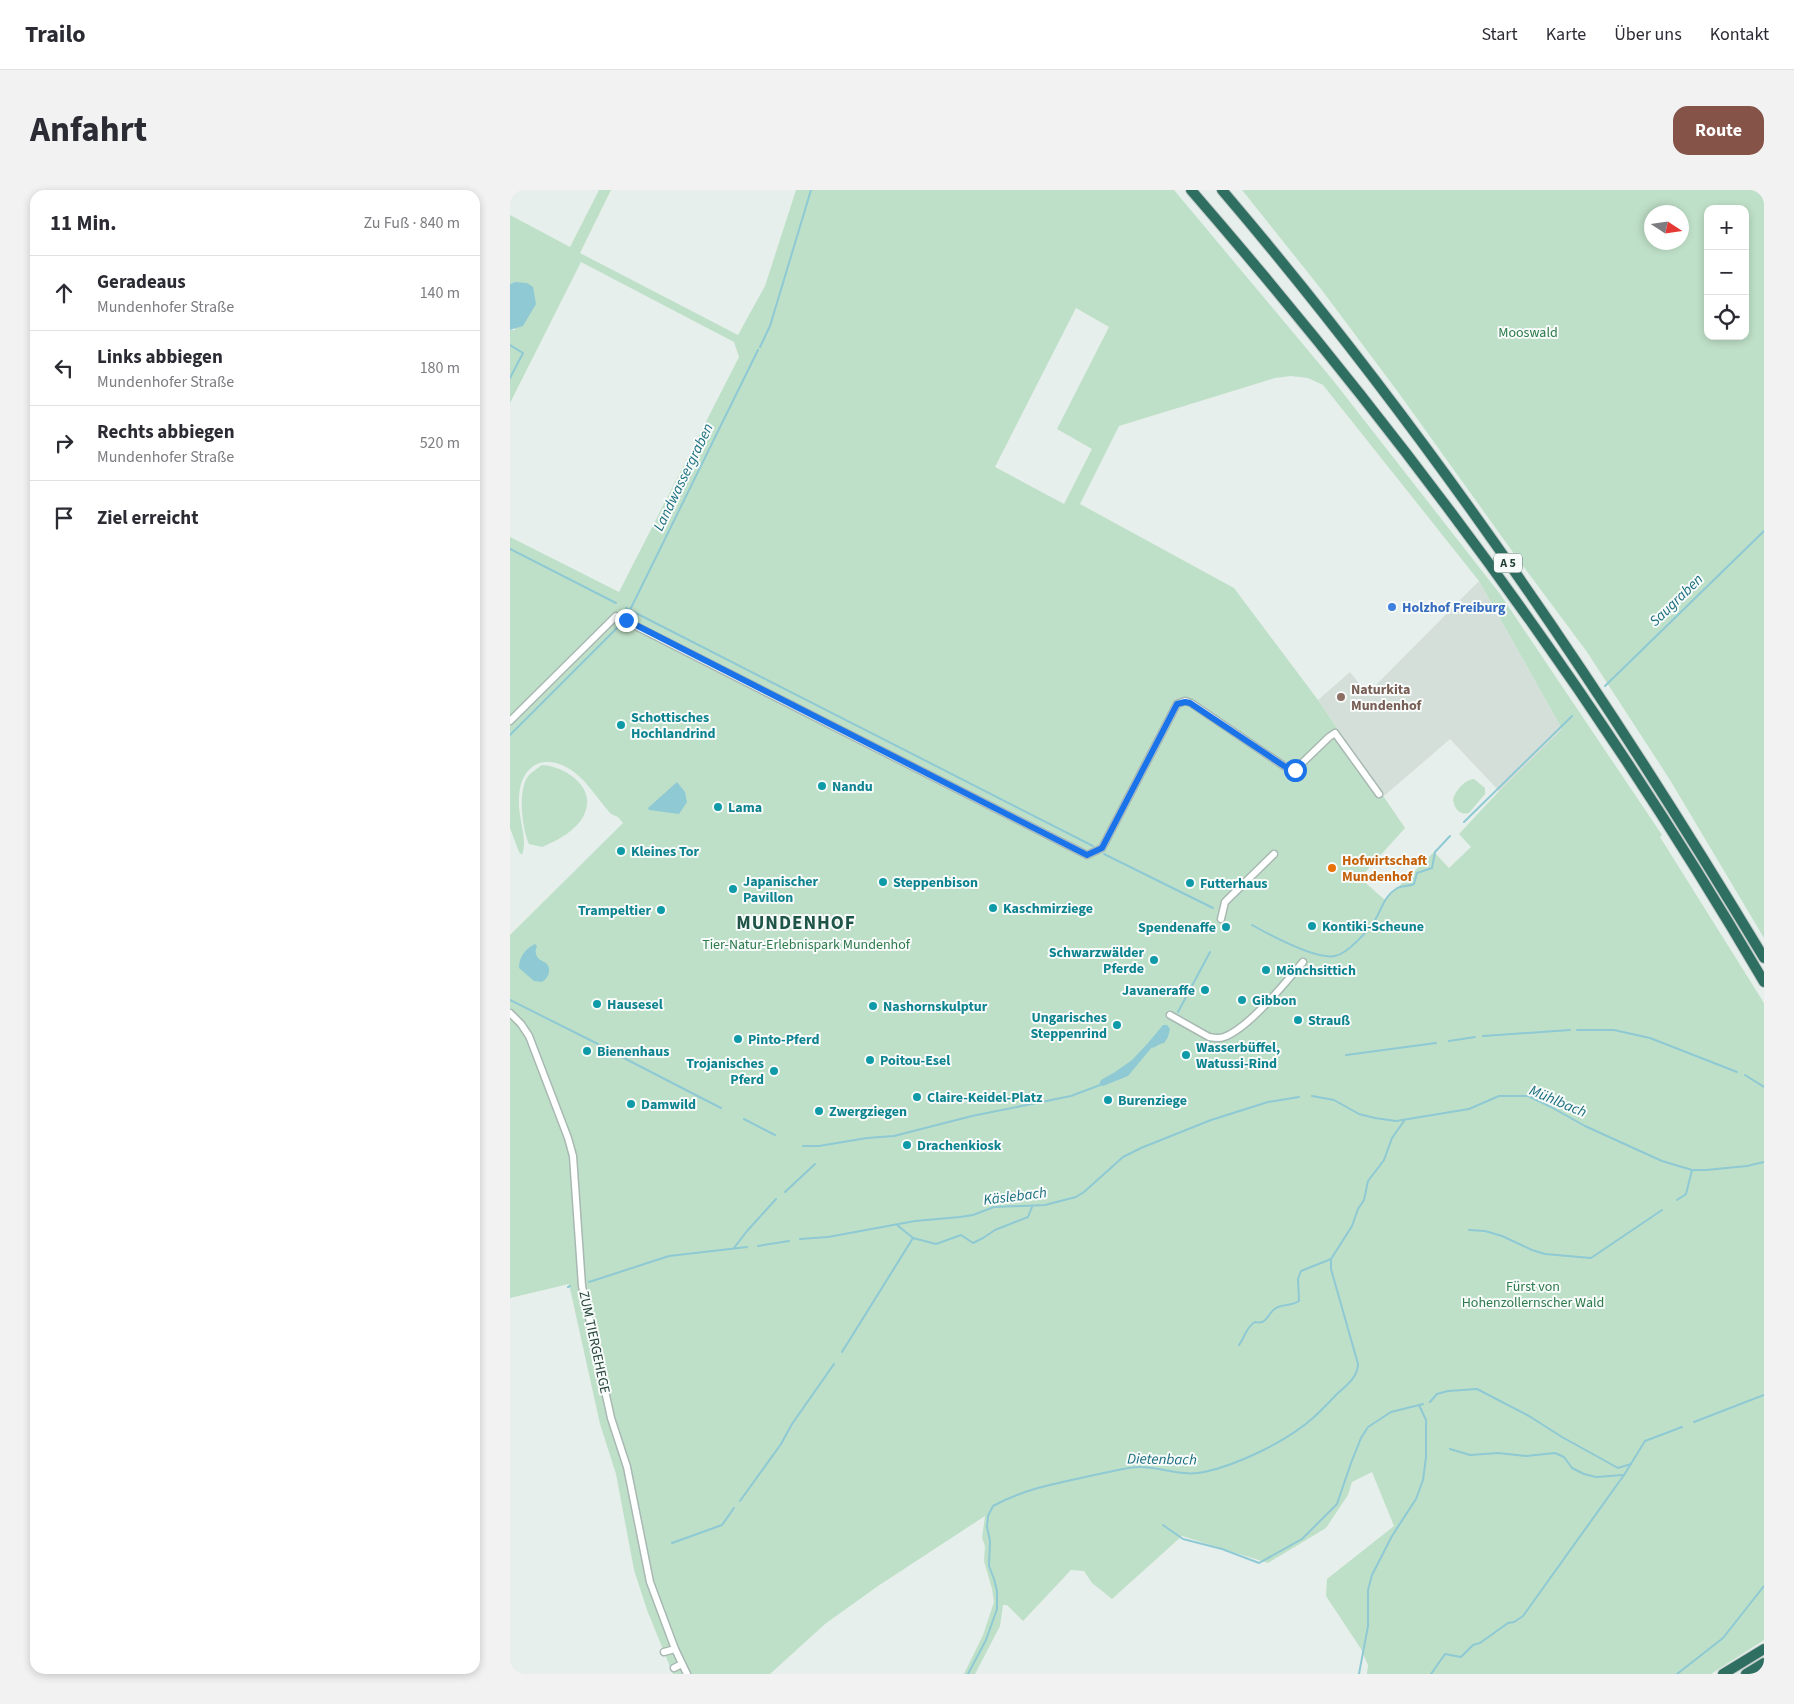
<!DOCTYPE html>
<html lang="de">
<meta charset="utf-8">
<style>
:root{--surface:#fff;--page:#f2f2f3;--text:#2b2b33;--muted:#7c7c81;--line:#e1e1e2;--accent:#855347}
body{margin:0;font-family:"Source Sans 3",sans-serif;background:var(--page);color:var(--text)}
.controls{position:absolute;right:15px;top:15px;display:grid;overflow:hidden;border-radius:10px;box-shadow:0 2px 8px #0003}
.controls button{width:45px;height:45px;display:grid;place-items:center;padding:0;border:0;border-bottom:1px solid var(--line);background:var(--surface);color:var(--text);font:25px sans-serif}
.compass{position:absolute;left:1134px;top:15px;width:45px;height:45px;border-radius:50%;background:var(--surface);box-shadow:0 2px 8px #0003;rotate:102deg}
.stop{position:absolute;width:15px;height:15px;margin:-11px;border:4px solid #1a73e8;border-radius:50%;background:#fff}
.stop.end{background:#1a73e8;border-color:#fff;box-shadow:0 1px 5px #0008}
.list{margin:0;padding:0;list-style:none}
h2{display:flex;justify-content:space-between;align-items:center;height:65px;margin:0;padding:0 20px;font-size:21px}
h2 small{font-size:16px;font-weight:400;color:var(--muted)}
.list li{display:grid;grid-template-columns:32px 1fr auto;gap:15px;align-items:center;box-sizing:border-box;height:75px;padding:0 20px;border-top:1px solid var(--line)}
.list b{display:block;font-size:19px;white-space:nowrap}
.list p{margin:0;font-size:16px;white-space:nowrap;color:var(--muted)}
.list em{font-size:16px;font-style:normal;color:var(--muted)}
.icon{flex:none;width:28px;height:28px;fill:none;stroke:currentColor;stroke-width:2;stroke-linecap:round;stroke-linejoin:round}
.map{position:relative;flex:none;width:1254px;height:1484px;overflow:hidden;border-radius:15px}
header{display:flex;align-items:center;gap:30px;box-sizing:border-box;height:70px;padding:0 25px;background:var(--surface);border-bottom:1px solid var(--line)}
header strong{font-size:24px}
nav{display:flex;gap:28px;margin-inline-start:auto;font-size:18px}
.intro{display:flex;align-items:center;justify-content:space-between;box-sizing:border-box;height:120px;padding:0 30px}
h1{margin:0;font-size:35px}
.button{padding:12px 22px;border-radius:15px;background:var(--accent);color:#fff;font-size:18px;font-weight:700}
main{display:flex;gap:30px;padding:0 30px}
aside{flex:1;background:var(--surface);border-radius:15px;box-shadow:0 2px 8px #0003}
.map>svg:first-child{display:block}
.built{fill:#d4dfda}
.green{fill:#bfe0c8;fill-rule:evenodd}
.water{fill:#8ec9d4}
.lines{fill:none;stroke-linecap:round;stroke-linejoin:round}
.stream{stroke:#8ec9d4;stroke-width:2}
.minor-casing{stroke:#a8b8b2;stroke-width:9}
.highway-casing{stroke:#c2cac8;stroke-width:12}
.minor{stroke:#fff;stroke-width:6}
.highway{stroke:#2f6f62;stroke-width:10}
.route{stroke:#1a73e8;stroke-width:6}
.shop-dot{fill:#3f7fe0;stroke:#f7fbf9;stroke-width:2}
.education-dot{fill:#8d6e63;stroke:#f7fbf9;stroke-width:2}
.culture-dot{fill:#0f9aa8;stroke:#f7fbf9;stroke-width:2}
.food-dot{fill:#e8710a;stroke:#f7fbf9;stroke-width:2}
.labels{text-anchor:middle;stroke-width:4;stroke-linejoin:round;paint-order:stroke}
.shield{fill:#f7fbf9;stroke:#637a73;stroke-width:1}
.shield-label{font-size:12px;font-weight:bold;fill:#24423a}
.park-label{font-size:14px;fill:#2d7a4b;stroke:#f7fbf9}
.shop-label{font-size:14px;font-weight:bold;fill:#366cbe;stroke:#f7fbf9;text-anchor:start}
.education-label{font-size:14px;font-weight:bold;fill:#785e54;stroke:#f7fbf9;text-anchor:start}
.culture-label{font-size:14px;font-weight:bold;fill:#0d838f;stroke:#f7fbf9;text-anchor:start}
.food-label{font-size:14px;font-weight:bold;fill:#c56008;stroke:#f7fbf9;text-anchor:start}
.street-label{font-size:14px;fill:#24423a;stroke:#f7fbf9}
.water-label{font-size:15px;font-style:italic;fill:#1c6f80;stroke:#f7fbf9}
.district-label{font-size:19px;font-weight:bold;letter-spacing:1px;fill:#1f5548;stroke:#f7fbf9}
</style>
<header>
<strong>Trailo</strong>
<nav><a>Start</a><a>Karte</a><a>Über uns</a><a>Kontakt</a></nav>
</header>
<div class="intro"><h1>Anfahrt</h1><a class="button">Route</a></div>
<main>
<aside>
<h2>11 Min.<small>Zu Fuß · 840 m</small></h2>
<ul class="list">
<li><svg class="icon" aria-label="ahead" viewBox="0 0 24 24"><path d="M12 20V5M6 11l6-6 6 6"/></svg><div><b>Geradeaus</b><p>Mundenhofer Straße</p></div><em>140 m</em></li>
<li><svg class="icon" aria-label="left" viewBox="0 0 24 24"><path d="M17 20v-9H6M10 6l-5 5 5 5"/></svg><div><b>Links abbiegen</b><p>Mundenhofer Straße</p></div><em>180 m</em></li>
<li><svg class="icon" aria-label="right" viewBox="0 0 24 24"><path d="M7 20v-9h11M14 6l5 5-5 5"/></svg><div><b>Rechts abbiegen</b><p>Mundenhofer Straße</p></div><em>520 m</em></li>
<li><svg class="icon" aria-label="arrive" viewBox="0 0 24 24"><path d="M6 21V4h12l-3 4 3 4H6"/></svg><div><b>Ziel erreicht</b></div></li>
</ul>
</aside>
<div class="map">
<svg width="1254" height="1484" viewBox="0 0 1254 1484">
<rect width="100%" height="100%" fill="#e6efeb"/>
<polygon class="built" points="969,391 1052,539 989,601 940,549 874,606 808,510 840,482 851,496 853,505 858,503"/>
<g class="green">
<path d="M89 0H101L70 63 228 145 255 96 286 0H664L822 189 990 404 1152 645 1150 647 1254 813V1450L1201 1484H857L858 1475 851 1459 816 1406 817 1389 884 1336 862 1282 842 1292 838 1305 816 1338 758 1373 672 1346 602 1409 582 1393 574 1381 561 1380 513 1431 497 1415H493L490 1436 465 1484H454L473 1445 484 1412 482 1399 474 1371 475 1356 472 1348 475 1326 368 1396 315 1434 260 1484H163L137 1420 124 1380 106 1284 90 1234 59 1094 0 1108V745L113 633 108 627 101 624C91 613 82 599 71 588 43 561 9 568 9 611 8 628 18 648 12 665L9 662 0 638V347L109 402 229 167 224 152 71 72 0 213V140H5V92L0 94V25L60 57ZM566 118 599 137 547 239 582 259 554 314 485 277ZM781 186 798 188 813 195 969 391 1052 539 989 601 949 644 961 657 939 678 924 662 875 710 850 688 895 638 808 510 724 398 570 314 609 236 765 188Z"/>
<path d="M732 0H1254V748L1160 590 1077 462 1010 372 888 202 811 99ZM1198 19H1235V146H1198ZM1172 22V52H1142V22Z"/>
<path d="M32 575C55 576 88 598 74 625 67 640 47 651 32 657L19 654C12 638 7 599 19 585 23 581 28 578 32 575Z"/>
<path d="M964 589 975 598V604L959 623C949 625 945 619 943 610 945 601 954 590 964 589Z"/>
</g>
<g class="water">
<polygon points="5,92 17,93 23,97 26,114 13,136 0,140 0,94"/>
<polygon points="167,592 175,602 177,612 169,624 139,620 138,618"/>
<path d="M25 754 27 756C26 758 25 762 26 764 28 773 41 770 39 782 38 787 36 789 32 792L24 791 9 778C9 767 15 759 25 754Z"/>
<polygon points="653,835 657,835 660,839 658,847 654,853 650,854 643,858 642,857 618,886 593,896 589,895 591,890 605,882 622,870 638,853"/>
</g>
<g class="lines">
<g class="stream">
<polyline points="0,155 13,163 0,188"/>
<polyline points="250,157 260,136 301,0"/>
<polyline points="0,359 106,413"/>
<polyline points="116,418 583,656"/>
<polyline points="118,424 248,160"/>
<polyline points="1095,496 1254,341"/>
<polyline points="0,545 111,434"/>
<polyline points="954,632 1062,526"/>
<polyline points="594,664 703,718"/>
<path d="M742 735C760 745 806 770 825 766 837 764 858 741 865 730 872 719 874 706 886 699 891 695 898 697 904 694L907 683 922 678 925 662 940 646"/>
<polyline points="0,810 88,854"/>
<polyline points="668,822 700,762"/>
<polyline points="1067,840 1104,840 1140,848 1227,882"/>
<polyline points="973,846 1060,840"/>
<polyline points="939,851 965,847"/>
<polyline points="836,865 926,853"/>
<polyline points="110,866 211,918"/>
<polyline points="1235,885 1254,897"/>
<polyline points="802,906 824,910 849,924 865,928 886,931 959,919 989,906 1018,906 1041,917 1075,936 1152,971 1182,980 1196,980 1237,976 1254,972"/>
<polyline points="234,929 265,945"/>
<polyline points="293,956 309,956 357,948 384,946 462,926 561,906 590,895"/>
<polyline points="275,1002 305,974"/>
<polyline points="1167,1010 1176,1004 1182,980"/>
<polyline points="387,1035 403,1048 426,1054 451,1045 463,1053 473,1048 485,1040 518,1027 522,1017"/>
<polyline points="959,1040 975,1041 992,1046 1022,1060 1035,1064 1081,1068 1152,1020"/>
<polyline points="290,1049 318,1047 405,1031 450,1027 463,1025 484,1017 535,1015 566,1007 574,1002 613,967 631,958 701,930 758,912 789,907"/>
<polyline points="248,1056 279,1051"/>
<polyline points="224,1058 237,1041 266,1009"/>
<polyline points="79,1092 159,1066 237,1057"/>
<polyline points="58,1097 60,1096"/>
<path d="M729 1155C735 1147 736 1137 745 1132 758 1135 757 1123 766 1118 773 1114 782 1116 789 1111L788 1089 791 1081 821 1069"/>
<polyline points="332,1162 403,1048"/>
<polyline points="920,1212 927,1204 938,1201 967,1199 1019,1226 1052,1247 1108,1278 1121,1274"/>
<polyline points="1184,1232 1254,1205"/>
<polyline points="940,1259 960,1265 988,1263 1016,1266 1045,1263 1054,1267 1062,1278 1074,1284 1086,1287 1113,1285"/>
<polyline points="230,1311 271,1254 282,1234 324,1174"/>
<polyline points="653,1335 673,1349 712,1359 749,1373 792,1349 827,1314 841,1273 851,1248 858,1237 881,1222 913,1214"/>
<polyline points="162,1353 212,1335 224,1318"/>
<path d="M458 1484 476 1450 487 1419V1401L484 1389 479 1376 480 1351 477 1337 478 1326 483 1316C516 1298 552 1292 589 1284 602 1282 616 1277 630 1277 651 1277 673 1287 694 1282 728 1275 777 1251 803 1228 811 1221 819 1212 827 1204 836 1196 848 1187 848 1174L821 1079V1069L842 1036 848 1019 854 1010 858 991 874 970 882 948 894 931"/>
<polyline points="849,1484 858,1436 858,1400 862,1385 882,1346 906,1309 913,1290 916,1267 916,1230 909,1215"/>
<polyline points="921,1484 935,1464 951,1467 963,1455 970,1453 998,1433 1004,1432 1013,1426 1114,1285 1135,1251 1172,1237"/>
<polyline points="1167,1484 1213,1448 1254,1396"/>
</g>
<defs>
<g id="minor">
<polyline points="0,531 106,426 577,665 592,658 667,514 675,511 681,513 777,578 785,580 819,547 825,543 869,604"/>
<polyline points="711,729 715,712 764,664"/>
<polyline points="0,823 11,834 19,846 58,948 63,966 72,1096 101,1228 117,1277 140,1392 165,1459 177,1484"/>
<path d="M660 825 699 847C704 848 709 849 714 847 739 838 775 793 793 772"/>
<polyline points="154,1462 165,1459"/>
<polyline points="164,1478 172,1474"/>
</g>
<g id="highway">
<path d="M681 0C895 247 1089 510 1254 792"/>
<path d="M712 0C915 238 1093 500 1254 768"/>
<polyline points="1213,1484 1254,1459"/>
<polyline points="1236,1484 1254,1473"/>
</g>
</defs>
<use href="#minor" class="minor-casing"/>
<use href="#highway" class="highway-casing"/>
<use href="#minor" class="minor"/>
<use href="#highway" class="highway"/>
</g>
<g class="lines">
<polyline class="route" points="116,430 577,665 592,658 667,514 675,512 680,513 777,578 785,580"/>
</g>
<circle class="shop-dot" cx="882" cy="417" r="5"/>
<circle class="education-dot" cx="831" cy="507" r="5"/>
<g class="culture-dot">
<circle cx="111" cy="535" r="5"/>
<circle cx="312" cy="596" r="5"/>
<circle cx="208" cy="617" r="5"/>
<circle cx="111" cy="661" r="5"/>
<circle cx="373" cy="692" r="5"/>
<circle cx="680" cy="693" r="5"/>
<circle cx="223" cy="699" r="5"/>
<circle cx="483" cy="718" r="5"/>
<circle cx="151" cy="720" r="5"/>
<circle cx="802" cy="736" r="5"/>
<circle cx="716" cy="737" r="5"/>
<circle cx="644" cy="770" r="5"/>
<circle cx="756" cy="780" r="5"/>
<circle cx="695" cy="800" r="5"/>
<circle cx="732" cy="810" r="5"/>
<circle cx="87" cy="814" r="5"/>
<circle cx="363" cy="816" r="5"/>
<circle cx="788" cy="830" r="5"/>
<circle cx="607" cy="835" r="5"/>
<circle cx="228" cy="849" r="5"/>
<circle cx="77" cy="861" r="5"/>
<circle cx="676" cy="865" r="5"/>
<circle cx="360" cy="870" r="5"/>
<circle cx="264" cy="881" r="5"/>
<circle cx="407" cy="907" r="5"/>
<circle cx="598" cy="910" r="5"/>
<circle cx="121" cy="914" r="5"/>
<circle cx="309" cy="921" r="5"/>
<circle cx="397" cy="955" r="5"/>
</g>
<circle class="food-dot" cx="822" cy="678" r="5"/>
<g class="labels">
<rect class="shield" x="984" y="363.5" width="28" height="19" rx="4"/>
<g class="shield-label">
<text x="998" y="377">A 5</text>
</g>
<g class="park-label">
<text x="1018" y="147">Mooswald</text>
<text x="296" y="759">Tier-Natur-Erlebnispark Mundenhof</text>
<text x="1023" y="1101">Fürst von<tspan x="1023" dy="16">Hohenzollernscher Wald</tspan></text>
</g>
<g class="shop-label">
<text x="892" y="422">Holzhof Freiburg</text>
</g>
<g class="education-label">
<text x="841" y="504">Naturkita<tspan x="841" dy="16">Mundenhof</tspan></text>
</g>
<g class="culture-label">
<text x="121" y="532">Schottisches<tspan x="121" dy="16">Hochlandrind</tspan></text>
<text x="322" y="601">Nandu</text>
<text x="218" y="622">Lama</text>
<text x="121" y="666">Kleines Tor</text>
<text x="233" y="696">Japanischer<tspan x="233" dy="16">Pavillon</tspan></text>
<text x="383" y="697">Steppenbison</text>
<text x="690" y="698">Futterhaus</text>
<text x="493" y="723">Kaschmirziege</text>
<text x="141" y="725" text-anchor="end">Trampeltier</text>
<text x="812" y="741">Kontiki-Scheune</text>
<text x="706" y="742" text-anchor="end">Spendenaffe</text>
<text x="634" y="767" text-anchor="end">Schwarzwälder<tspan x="634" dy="16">Pferde</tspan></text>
<text x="766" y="785">Mönchsittich</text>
<text x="685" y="805" text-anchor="end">Javaneraffe</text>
<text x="742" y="815">Gibbon</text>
<text x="97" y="819">Hausesel</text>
<text x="373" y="821">Nashornskulptur</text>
<text x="597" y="832" text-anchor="end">Ungarisches<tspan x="597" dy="16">Steppenrind</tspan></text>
<text x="798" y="835">Strauß</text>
<text x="238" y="854">Pinto-Pferd</text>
<text x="686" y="862">Wasserbüffel,<tspan x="686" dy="16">Watussi-Rind</tspan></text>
<text x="87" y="866">Bienenhaus</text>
<text x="370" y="875">Poitou-Esel</text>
<text x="254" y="878" text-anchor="end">Trojanisches<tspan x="254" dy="16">Pferd</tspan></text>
<text x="417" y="912">Claire-Keidel-Platz</text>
<text x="608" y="915">Burenziege</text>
<text x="131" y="919">Damwild</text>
<text x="319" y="926">Zwergziegen</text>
<text x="407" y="960">Drachenkiosk</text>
</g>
<g class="food-label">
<text x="832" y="675">Hofwirtschaft<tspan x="832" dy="16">Mundenhof</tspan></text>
</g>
<g class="street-label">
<text transform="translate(85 1152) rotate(78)" y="5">ZUM TIERGEHEGE</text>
</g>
<g class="water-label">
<text transform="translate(173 287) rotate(-64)" y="5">Landwassergraben</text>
<text transform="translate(1166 410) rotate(-44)" y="5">Saugraben</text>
<text transform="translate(1048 911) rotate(23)" y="5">Mühlbach</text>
<text transform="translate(505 1006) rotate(-7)" y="5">Käslebach</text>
<text transform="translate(652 1269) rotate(1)" y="5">Dietenbach</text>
</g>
<g class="district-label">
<text x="286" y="739">MUNDENHOF</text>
</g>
</g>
</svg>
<div class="controls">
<button>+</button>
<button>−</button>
<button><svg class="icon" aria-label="locate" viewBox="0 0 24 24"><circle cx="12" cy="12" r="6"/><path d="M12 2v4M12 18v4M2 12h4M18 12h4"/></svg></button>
</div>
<svg class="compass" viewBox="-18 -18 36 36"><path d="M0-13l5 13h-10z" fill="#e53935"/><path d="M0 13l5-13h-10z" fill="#7c7c81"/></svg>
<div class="stop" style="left:785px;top:580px"></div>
<div class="stop end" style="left:116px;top:430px"></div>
</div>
</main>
